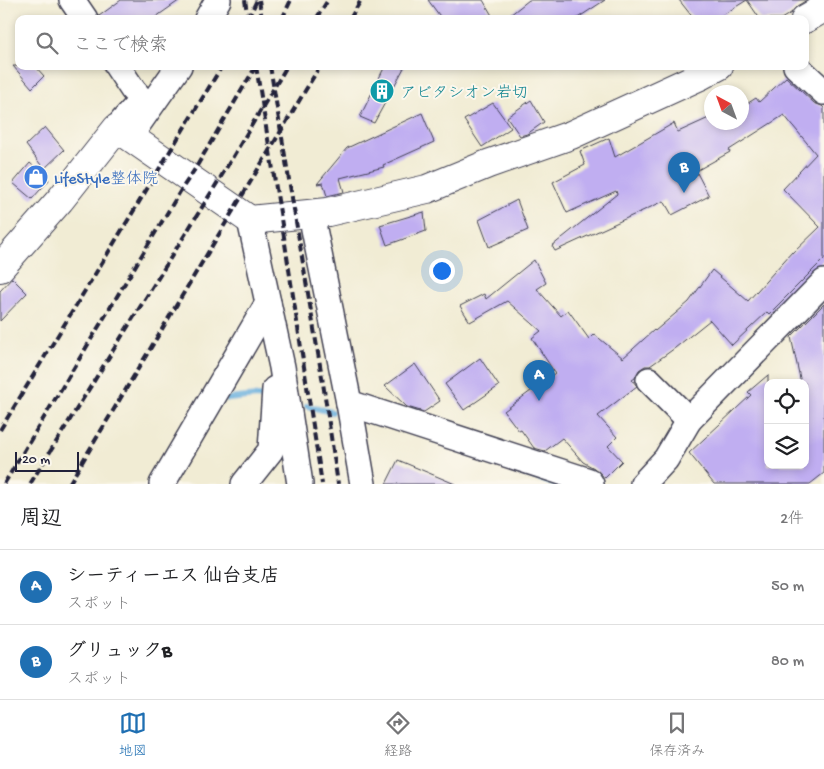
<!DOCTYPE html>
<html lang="ja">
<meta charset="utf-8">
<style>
:root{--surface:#fff;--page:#f6f6f6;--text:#202124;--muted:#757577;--line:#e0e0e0;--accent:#1f6fb2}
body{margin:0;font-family:"Gochi Hand","Klee One",sans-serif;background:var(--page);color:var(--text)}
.controls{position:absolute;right:15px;bottom:15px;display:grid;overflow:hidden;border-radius:10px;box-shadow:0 2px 8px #0003}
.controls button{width:45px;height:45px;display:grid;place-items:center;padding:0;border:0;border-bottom:1px solid var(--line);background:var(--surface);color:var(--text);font:25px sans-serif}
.compass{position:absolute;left:704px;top:85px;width:45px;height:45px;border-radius:50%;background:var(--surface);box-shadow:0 2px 8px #0003;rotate:319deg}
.scale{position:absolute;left:15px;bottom:12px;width:64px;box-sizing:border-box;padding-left:5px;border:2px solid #22223b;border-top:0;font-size:14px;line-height:18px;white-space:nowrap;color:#22223b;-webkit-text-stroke:4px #fbf7ec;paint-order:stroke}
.you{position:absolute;left:441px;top:270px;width:18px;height:18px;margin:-12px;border:4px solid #fff;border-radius:50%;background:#1a73e8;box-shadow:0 0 0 8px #1a73e833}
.badge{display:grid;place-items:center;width:32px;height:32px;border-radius:50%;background:var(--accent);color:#fff;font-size:16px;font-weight:700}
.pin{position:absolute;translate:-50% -41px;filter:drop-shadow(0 1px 2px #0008)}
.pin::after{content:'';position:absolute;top:26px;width:18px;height:15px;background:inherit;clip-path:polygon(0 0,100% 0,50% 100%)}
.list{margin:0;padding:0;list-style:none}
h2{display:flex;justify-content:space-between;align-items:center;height:65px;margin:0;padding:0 20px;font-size:21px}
h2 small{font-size:16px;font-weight:400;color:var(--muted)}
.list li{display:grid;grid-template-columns:32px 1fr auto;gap:15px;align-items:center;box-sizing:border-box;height:75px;padding:0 20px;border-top:1px solid var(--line)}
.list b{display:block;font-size:19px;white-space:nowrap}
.list p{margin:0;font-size:16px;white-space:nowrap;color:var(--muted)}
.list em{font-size:16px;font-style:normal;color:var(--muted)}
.icon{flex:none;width:28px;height:28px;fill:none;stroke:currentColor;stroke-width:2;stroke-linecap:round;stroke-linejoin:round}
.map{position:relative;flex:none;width:824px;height:484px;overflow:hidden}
.search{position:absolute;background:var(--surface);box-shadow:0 2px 8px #0003;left:15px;right:15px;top:15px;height:55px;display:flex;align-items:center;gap:12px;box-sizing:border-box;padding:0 18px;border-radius:10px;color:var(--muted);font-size:19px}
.sheet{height:215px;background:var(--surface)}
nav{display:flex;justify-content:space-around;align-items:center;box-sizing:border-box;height:70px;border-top:1px solid var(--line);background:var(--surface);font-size:14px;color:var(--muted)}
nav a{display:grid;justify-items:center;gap:2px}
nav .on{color:var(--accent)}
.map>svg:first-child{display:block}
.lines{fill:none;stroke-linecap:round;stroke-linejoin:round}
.stream{stroke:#66aedd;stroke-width:6}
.building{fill:#c0aef1}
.minor-casing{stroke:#414052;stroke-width:28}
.tertiary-casing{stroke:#414052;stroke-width:30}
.minor{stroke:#fff;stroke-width:25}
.tertiary{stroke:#fff;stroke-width:28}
.rail{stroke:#22223b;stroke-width:4;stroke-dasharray:8 4;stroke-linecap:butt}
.labels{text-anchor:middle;stroke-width:4;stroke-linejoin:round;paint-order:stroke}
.culture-label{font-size:16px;fill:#0d838f;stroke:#fbf7ec;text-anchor:start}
.shop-label{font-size:16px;fill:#366cbe;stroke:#fbf7ec;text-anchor:start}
</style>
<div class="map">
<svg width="824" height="484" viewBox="0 0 824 484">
<rect width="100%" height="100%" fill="#fbf7ec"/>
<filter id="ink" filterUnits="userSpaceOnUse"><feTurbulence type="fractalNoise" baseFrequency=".02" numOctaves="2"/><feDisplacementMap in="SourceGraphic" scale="10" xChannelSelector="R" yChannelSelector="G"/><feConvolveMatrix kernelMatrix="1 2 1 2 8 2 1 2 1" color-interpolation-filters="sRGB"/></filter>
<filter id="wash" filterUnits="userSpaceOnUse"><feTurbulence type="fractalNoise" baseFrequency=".0096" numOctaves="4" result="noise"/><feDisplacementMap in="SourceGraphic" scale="20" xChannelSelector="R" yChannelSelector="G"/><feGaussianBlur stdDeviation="1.12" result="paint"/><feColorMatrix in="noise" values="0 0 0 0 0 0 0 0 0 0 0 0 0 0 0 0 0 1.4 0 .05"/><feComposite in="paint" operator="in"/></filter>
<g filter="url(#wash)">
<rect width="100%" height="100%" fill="#f1ecd4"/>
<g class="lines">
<g class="stream">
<polyline points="228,399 257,396 268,398"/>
<polyline points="307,406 332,412"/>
<polyline points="511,469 555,484"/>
</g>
</g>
<g id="blocks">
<g class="building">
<polygon points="121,0 180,0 153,19 99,19 99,16"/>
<polygon points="428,0 483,0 494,19 442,19"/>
<polygon points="529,0 605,0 576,19 505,19"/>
<polygon points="679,0 747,0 716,19 694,19"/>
<polygon points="747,0 807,0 797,6 791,13 781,19 760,19"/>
<polygon points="13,66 35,66 44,76 32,88"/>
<polygon points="385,66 405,66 374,123 360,117"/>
<polygon points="786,77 814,103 822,106 824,108 824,259 769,314 767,312 732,345 710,320 675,348 650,366 645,366 639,370 635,378 632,380 637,386 598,416 617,437 608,446 622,461 605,478 594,468 583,462 562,438 545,451 534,448 521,430 519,431 504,411 555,373 532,338 541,331 507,301 470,322 460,306 484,294 486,299 534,260 546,283 537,289 561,316 568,310 589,339 594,334 623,358 654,330 655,331 689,302 712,270 748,301 792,252 793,253 820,227 783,189 816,154 784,115 729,150 730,152 696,171 709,196 672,215 664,201 555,251 552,246 617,194 616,191 567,213 553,182 585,165 580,151 609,138 615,157 674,123 678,132 711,117 712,122 742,122 742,107 756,98 759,102"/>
<polygon points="531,100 544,122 527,134 520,136 507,117"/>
<polygon points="493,103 511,128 482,147 464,120"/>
<polygon points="422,113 434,142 383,165 384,167 340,178 344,192 327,196 323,183 317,184 347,148"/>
<polygon points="45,127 64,150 44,169 26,145"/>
<polygon points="30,163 49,180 32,199 13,183"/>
<polygon points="517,200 528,230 489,247 479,220"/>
<polygon points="424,212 426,231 387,245 380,225"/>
<polygon points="12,278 27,293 0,321 0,291"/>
<polygon points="824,304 824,473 810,484 714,484 689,453 751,395 748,392 768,375 768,465 805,465 805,383 801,383 791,337"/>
<polygon points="480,358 499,386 464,410 445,384"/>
<polygon points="415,364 440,401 424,412 407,407 385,386"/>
<polygon points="398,460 455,484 386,484"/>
</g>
</g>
</g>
<g filter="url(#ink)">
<use href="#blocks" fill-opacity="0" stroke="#414052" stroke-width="1"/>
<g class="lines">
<defs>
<g id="minor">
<polyline points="72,0 85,19"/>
<polyline points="207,19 218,0"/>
<polyline points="117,66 133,90 142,100 123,121"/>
<polyline points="796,66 824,92"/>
<polyline points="129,137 179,66"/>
<polyline points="311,214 349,403 363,484"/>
<polyline points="250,220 282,367 300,484"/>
<polyline points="649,380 689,420"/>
<polyline points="349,403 589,481 591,484"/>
<polyline points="162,484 268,303"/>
<polyline points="244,484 271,450 275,389"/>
<polyline points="643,484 666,459 689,420 824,282"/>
</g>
<g id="tertiary">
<polyline points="805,19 824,8"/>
<polyline points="0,268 60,200 117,128 250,220 328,212 427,189 488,164 571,135 702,75 719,66"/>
</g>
</defs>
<use href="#minor" class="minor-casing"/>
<use href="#tertiary" class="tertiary-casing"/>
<use href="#minor" class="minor"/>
<use href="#tertiary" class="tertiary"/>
<g class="rail">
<polyline points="245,0 248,19"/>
<polyline points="259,0 262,19"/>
<polyline points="248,19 257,0"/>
<polyline points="282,19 291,0"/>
<polyline points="316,19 328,0"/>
<polyline points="350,19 361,0"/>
<polyline points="256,66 284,237 322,484"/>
<polyline points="270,66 323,383 338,484"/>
<polyline points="0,430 222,66"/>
<polyline points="4,484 181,190 195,169 256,66"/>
<polyline points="30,484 219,180 287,66"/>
<polyline points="69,484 320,66"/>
</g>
</g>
</g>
<defs>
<symbol id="building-disc" viewBox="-11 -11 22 22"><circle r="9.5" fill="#0f9aa8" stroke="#fbf7ec"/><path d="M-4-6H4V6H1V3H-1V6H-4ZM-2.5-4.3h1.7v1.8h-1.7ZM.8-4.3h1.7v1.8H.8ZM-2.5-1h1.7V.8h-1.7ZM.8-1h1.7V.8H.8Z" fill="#fff"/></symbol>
<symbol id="shop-disc" viewBox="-11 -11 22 22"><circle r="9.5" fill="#3f7fe0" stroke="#fbf7ec"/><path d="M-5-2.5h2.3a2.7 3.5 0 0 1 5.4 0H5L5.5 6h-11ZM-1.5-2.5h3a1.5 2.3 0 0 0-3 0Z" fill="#fff"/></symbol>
</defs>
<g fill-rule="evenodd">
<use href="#building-disc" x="368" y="77" width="28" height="28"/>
<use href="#shop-disc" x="22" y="163" width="28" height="28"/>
</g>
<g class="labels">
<g class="culture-label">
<text x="400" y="97">アビタシオン岩切</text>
</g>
<g class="shop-label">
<text x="54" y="183">LifeStyle整体院</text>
</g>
</g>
</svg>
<div class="controls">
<button><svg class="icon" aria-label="locate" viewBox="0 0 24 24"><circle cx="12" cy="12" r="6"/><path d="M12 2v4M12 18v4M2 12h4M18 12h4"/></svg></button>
<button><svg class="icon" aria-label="layers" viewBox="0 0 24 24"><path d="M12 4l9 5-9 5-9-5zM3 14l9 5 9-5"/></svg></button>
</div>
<svg class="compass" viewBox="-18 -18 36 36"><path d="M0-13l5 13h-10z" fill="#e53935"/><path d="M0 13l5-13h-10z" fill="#757577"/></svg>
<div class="scale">20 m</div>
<div class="you"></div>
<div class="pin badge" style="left:539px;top:401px">A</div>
<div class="pin badge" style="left:684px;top:193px">B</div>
<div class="search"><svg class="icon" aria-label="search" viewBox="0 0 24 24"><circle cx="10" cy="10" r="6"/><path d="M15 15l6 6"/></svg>ここで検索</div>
</div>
<section class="sheet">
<h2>周辺<small>2件</small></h2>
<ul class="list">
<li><span class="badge">A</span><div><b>シーティーエス 仙台支店</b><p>スポット</p></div><em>50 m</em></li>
<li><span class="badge">B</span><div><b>グリュックB</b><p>スポット</p></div><em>80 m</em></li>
</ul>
</section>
<nav>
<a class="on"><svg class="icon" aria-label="map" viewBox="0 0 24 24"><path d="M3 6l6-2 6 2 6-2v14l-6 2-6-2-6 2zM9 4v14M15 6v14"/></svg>地図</a>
<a><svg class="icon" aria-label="directions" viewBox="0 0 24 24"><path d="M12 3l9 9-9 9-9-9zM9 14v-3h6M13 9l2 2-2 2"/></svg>経路</a>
<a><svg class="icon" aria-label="saved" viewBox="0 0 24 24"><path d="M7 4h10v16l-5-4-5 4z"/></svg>保存済み</a>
</nav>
